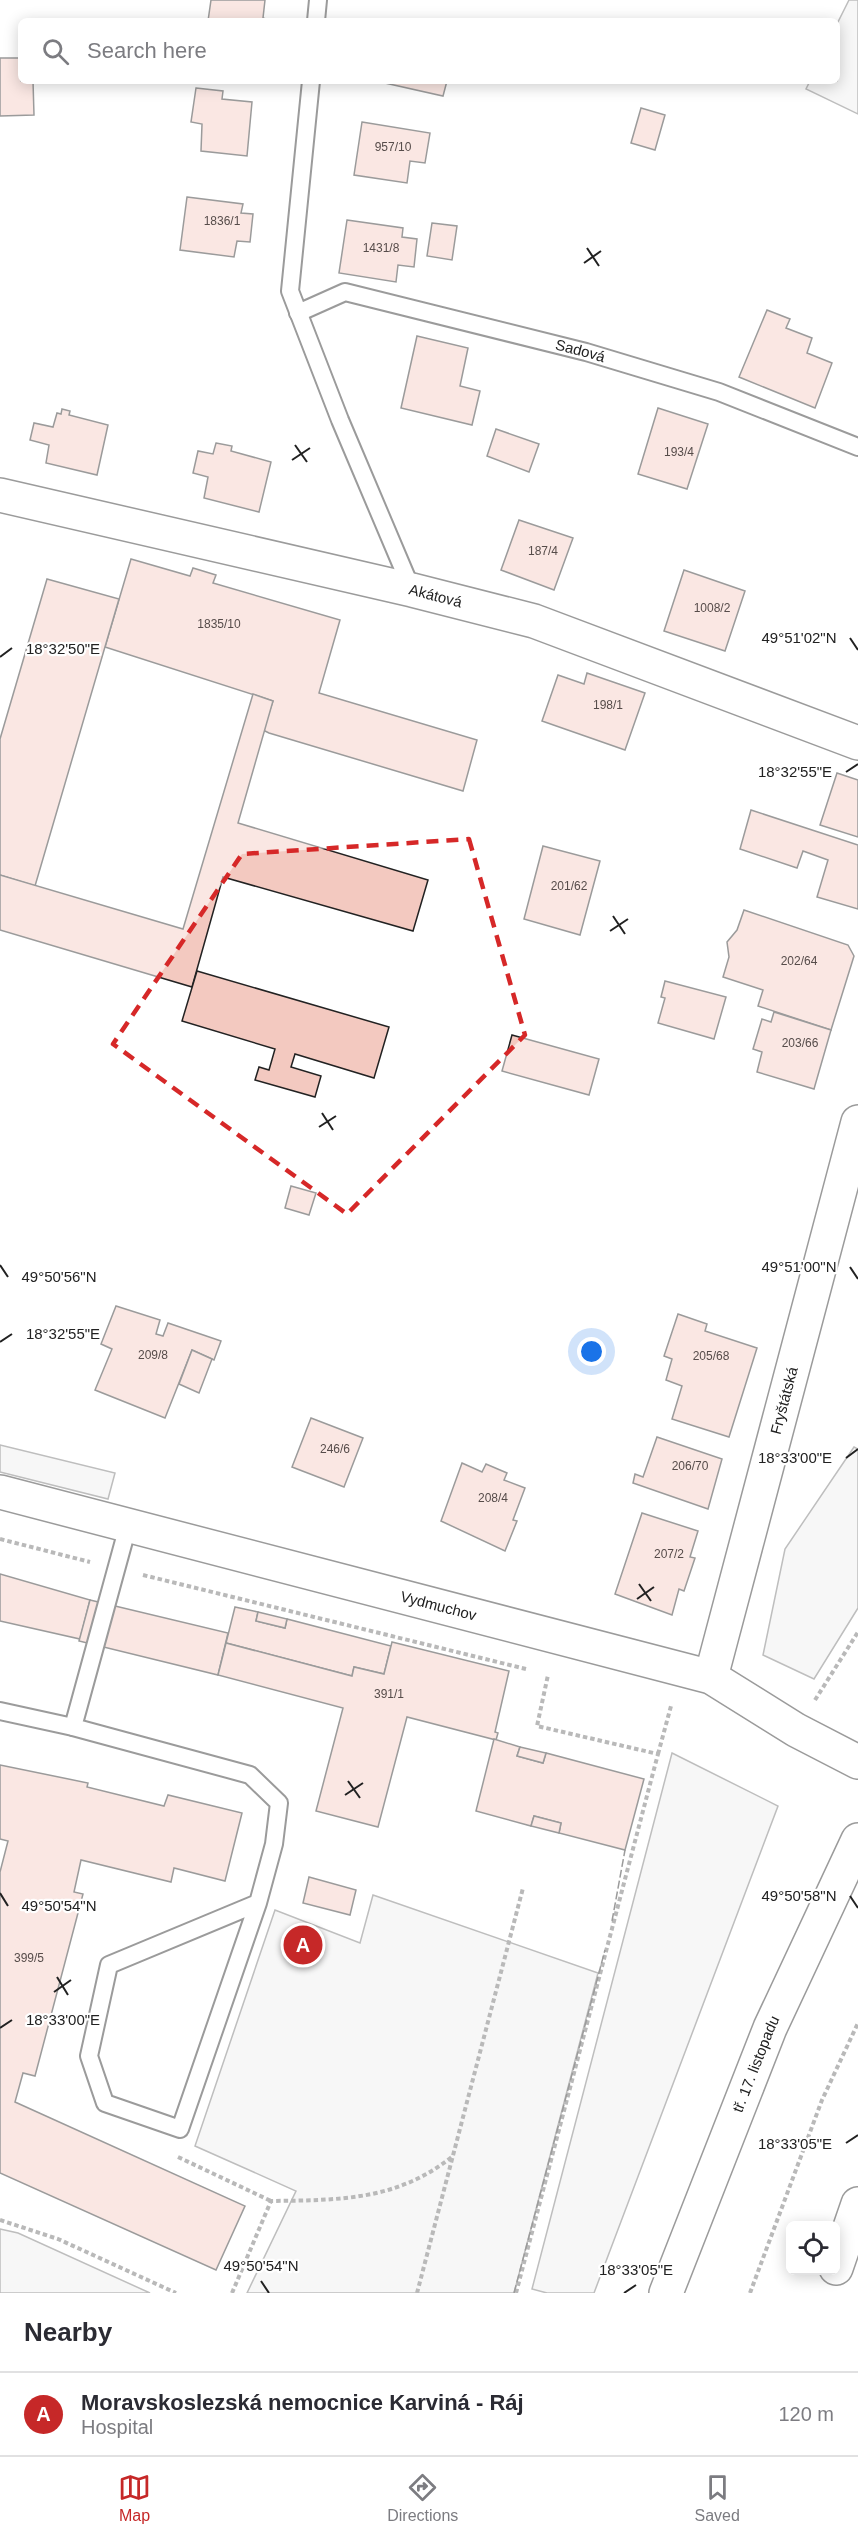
<!DOCTYPE html>
<meta charset="utf-8">
<style>
:root{--surface:#fff;--page:#f2f2f3;--text:#2b2b33;--muted:#7c7c81;--line:#e1e1e2;--accent:#c62828}
body{margin:0;font-family:Helvetica,sans-serif;background:var(--page);color:var(--text)}
.controls{position:absolute;right:18px;bottom:18px;display:grid;overflow:hidden;border-radius:9px;box-shadow:0 3px 15px #0003}
.controls button{width:54px;height:54px;display:grid;place-items:center;padding:0;border:0;border-bottom:2px solid var(--line);background:var(--surface);color:var(--text);font:30px sans-serif}
.you{position:absolute;left:592px;top:1352px;width:21px;height:21px;margin:-15px;border:4px solid #fff;border-radius:50%;background:#1a73e8;box-shadow:0 0 0 9px #1a73e833}
.badge{display:grid;place-items:center;width:39px;height:39px;border-radius:50%;background:var(--accent);color:#fff;font-size:20px;font-weight:700}
.pin{position:absolute;translate:-50% -50%;border:3px solid #fff;box-shadow:0 2px 6px #0006}
.list{margin:0;padding:0;list-style:none}
h2{display:flex;justify-content:space-between;align-items:center;height:78px;margin:0;padding:0 24px;font-size:26px}
h2 small{font-size:20px;font-weight:400;color:var(--muted)}
.list li{display:grid;grid-template-columns:39px 1fr auto;gap:18px;align-items:center;box-sizing:border-box;height:84px;padding:0 24px;border-top:2px solid var(--line)}
.list b{display:block;font-size:22px;white-space:nowrap}
.list p{margin:0;font-size:20px;white-space:nowrap;color:var(--muted)}
.list em{font-size:20px;font-style:normal;color:var(--muted)}
.icon{flex:none;width:33px;height:33px;fill:none;stroke:currentColor;stroke-width:2;stroke-linecap:round;stroke-linejoin:round}
.map{position:relative;flex:none;width:858px;height:2293px;overflow:hidden}
.search{position:absolute;background:var(--surface);box-shadow:0 3px 15px #0003;left:18px;right:18px;top:18px;height:66px;display:flex;align-items:center;gap:15px;box-sizing:border-box;padding:0 21px;border-radius:9px;color:var(--muted);font-size:22px}
.sheet{height:162px;background:var(--surface)}
nav{display:flex;justify-content:space-around;align-items:center;box-sizing:border-box;height:84px;border-top:2px solid var(--line);background:var(--surface);font-size:16px;color:var(--muted)}
nav a{display:grid;justify-items:center;gap:3px}
nav .on{color:var(--accent)}
.map>svg:first-child{display:block}
.green{fill:#eee;stroke:#6f6f6f;stroke-width:1.5}
.parking{fill:#ededed;stroke:#6f6f6f;stroke-width:1.5}
.building{fill:#f3c9c0;stroke:#222;stroke-width:1.5}
.lines{fill:none;stroke-linecap:round;stroke-linejoin:round}
.lane-casing{stroke:#222;stroke-width:20}
.street-casing{stroke:#222;stroke-width:36}
.primary-casing{stroke:#222;stroke-width:36}
.path{stroke:#646464;stroke-width:4;stroke-dasharray:4.5 3;stroke-linecap:butt}
.lane{stroke:#fff;stroke-width:16}
.street{stroke:#fff;stroke-width:33}
.primary{stroke:#fff;stroke-width:33}
.fence{stroke:#222;stroke-width:1.5;stroke-dasharray:8 3;stroke-linecap:butt}
.marked{fill:none;stroke:#d62828;stroke-width:4.5;stroke-dasharray:12 8;stroke-linejoin:round}
.ticks{fill:none;stroke:#222;stroke-width:2}
.labels{text-anchor:middle;stroke-width:4.5;stroke-linejoin:round;paint-order:stroke}
.number-label{font-size:12px;fill:#564c4a}
.street-label{font-size:15px;fill:#222;stroke:#fff}
.ticks-label{font-size:15px;text-anchor:middle;fill:#222;stroke:#fff;stroke-width:4.5;stroke-linejoin:round;paint-order:stroke}
</style>
<div class="map">
<svg width="858" height="2293" viewBox="0 0 858 2293">
<rect width="100%" height="100%" fill="#fff"/>
<g class="green">
<polygon points="373,1895 598,1973 514,2293 247,2293 296,2191 195,2146 275,1910 360,1943"/>
<polygon points="0,2229 18,2233 150,2293 0,2293"/>
</g>
<g class="parking">
<polygon points="849,0 858,0 858,114 806,89 810,81 837,81 837,24"/>
<polygon points="0,1445 115,1473 108,1499 0,1472"/>
<polygon points="854,1447 858,1449 858,1608 814,1679 763,1655 785,1549"/>
<polygon points="672,1753 778,1806 594,2293 547,2293 532,2289"/>
</g>
<g class="building">
<polygon points="211,0 265,0 263,18 272,21 208,21"/>
<polygon points="0,58 21,58 21,81 33,81 34,115 0,116"/>
<polygon points="376,81 447,81 443,96"/>
<polygon points="196,88 223,91 222,99 252,102 247,156 201,151 202,124 191,122"/>
<polygon points="641,108 665,115 655,150 631,143"/>
<polygon points="362,122 430,133 425,163 410,161 407,183 354,175"/>
<polygon points="187,197 243,204 241,213 253,214 250,242 237,241 234,257 180,250"/>
<polygon points="347,220 403,228 402,237 417,239 414,267 398,265 396,282 339,273"/>
<polygon points="432,223 457,226 452,260 427,256"/>
<polygon points="767,310 790,319 786,328 812,338 807,353 832,363 815,408 739,377"/>
<polygon points="417,336 468,348 460,386 480,391 472,425 401,408"/>
<polygon points="658,408 708,424 687,489 638,474"/>
<polygon points="62,409 70,411 69,415 108,425 97,475 46,463 49,445 30,440 34,423 53,427 57,413 61,414"/>
<polygon points="496,429 539,444 529,472 487,456"/>
<polygon points="216,443 232,446 231,451 271,462 259,512 204,498 208,477 193,473 198,451 213,454"/>
<polygon points="519,520 573,538 554,590 501,570"/>
<polygon points="131,559 190,576 193,568 216,575 213,583 340,620 319,693 477,740 463,791 269,733 263,730 273,701 105,647"/>
<polygon points="684,570 745,591 725,651 664,631"/>
<polygon points="47,579 119,599 35,886 0,875 0,739"/>
<polygon points="587,673 645,693 625,750 542,721 558,675 584,684"/>
<polygon points="253,694 273,701 238,823 428,880 413,931 223,877 192,987 0,930 0,875 183,929"/>
<polygon points="837,773 858,780 858,837 820,825"/>
<polygon points="751,810 858,845 858,909 817,897 828,860 803,851 797,868 740,849"/>
<polygon points="543,846 600,861 580,935 524,919"/>
<polygon points="744,910 848,945 854,956 831,1030 758,1006 763,990 723,977 729,957 727,942 737,930"/>
<polygon points="197,971 389,1027 374,1078 295,1054 291,1067 321,1076 315,1097 255,1080 259,1067 269,1070 275,1049 182,1021"/>
<polygon points="665,981 726,997 714,1039 658,1023 665,998 661,997"/>
<polygon points="774,1012 831,1030 814,1089 757,1072 762,1052 753,1049 762,1019 771,1022"/>
<polygon points="512,1035 599,1059 589,1095 502,1071"/>
<polygon points="291,1186 316,1193 309,1215 285,1208"/>
<polygon points="116,1306 160,1320 156,1334 163,1336 168,1323 221,1341 214,1360 192,1350 165,1418 95,1390 112,1349 101,1344"/>
<polygon points="678,1314 707,1324 705,1331 757,1348 729,1437 672,1419 682,1386 666,1380 672,1359 664,1356"/>
<polygon points="192,1350 212,1359 199,1393 179,1384"/>
<polygon points="311,1418 363,1438 344,1487 292,1467"/>
<polygon points="657,1437 722,1459 708,1509 633,1483 635,1474 643,1477"/>
<polygon points="462,1463 482,1472 486,1464 507,1473 504,1480 525,1488 513,1520 517,1521 505,1551 441,1521"/>
<polygon points="642,1513 698,1531 690,1557 695,1558 684,1591 679,1589 672,1615 615,1594"/>
<polygon points="0,1574 90,1600 80,1639 0,1621"/>
<polygon points="90,1600 228,1633 218,1675 79,1641"/>
<polygon points="235,1607 258,1612 256,1621 285,1628 287,1619 391,1646 384,1674 354,1667 352,1676 226,1643"/>
<polygon points="258,1612 287,1619 285,1628 256,1621"/>
<polygon points="392,1642 509,1671 495,1732 498,1733 496,1740 407,1717 378,1827 316,1811 343,1708 218,1675 226,1643 352,1676 354,1667 384,1674"/>
<polygon points="494,1739 520,1747 517,1756 543,1763 546,1753 644,1779 625,1850 559,1833 561,1823 534,1816 531,1826 476,1811"/>
<polygon points="520,1747 546,1753 543,1763 517,1756"/>
<polygon points="0,1765 88,1783 87,1787 164,1806 168,1795 242,1813 225,1881 174,1868 171,1882 81,1860 74,1892 83,1894 35,2076 23,2073 15,2102 245,2206 216,2270 0,2173 0,1872 8,1841 0,1839"/>
<polygon points="534,1816 561,1823 559,1833 531,1826"/>
<polygon points="309,1877 356,1890 350,1915 303,1903"/>
</g>
<g class="lines">
<defs>
<g id="lane">
<polyline points="316,21 318,0"/>
<polyline points="311,81 290,291 340,420 412,590"/>
<path id="s1" d="M298 313 345 292 586 352 719 392 858 447"/>
<polyline points="128,1526 73,1727 250,1775 279,1803 274,1844 258,1903 180,2129 105,2103 89,2056 109,1965 258,1903"/>
<polyline points="0,1711 73,1727"/>
</g>
<g id="street">
<path id="s2" d="M0 495 412 590 534 621 858 743"/>
<path id="s3" d="M0 1492 711 1677 796 1730 858 1762"/>
<path id="s4" d="M711 1677 858 1122"/>
<polyline points="836,2268 858,2204"/>
</g>
<g id="primary">
<path id="s5" d="M666 2293 770 2028 858 1840"/>
</g>
</defs>
<use href="#lane" class="lane-casing"/>
<use href="#street" class="street-casing"/>
<use href="#primary" class="primary-casing"/>
<g class="path">
<polyline points="0,1539 90,1562"/>
<polyline points="143,1575 526,1669"/>
<polyline points="815,1700 858,1632"/>
<polyline points="658,1754 671,1706"/>
<polyline points="178,2157 271,2201"/>
<polyline points="0,2220 58,2239 176,2293"/>
<path d="M232 2293 271 2201C339 2200 397 2201 453 2156"/>
<polyline points="417,2293 523,1888"/>
<polyline points="516,2293 658,1754 537,1726 548,1675"/>
<polyline points="750,2293 822,2100 858,2023"/>
</g>
<use href="#lane" class="lane"/>
<use href="#street" class="street"/>
<use href="#primary" class="primary"/>
<g class="fence">
<polyline points="612,1921 625,1850"/>
<polyline points="514,2293 605,1950"/>
</g>
</g>
<path d="M0 0H858V2293H0ZM469 839 525 1035 347 1214 113 1044 242 854Z" fill="#fff" fill-opacity=".55" fill-rule="evenodd"/>
<path class="marked" d="M469 839 525 1035 347 1214 113 1044 242 854Z"/>
<path class="ticks" d="M587 248 599 266M584 263 601 251M295 445 307 462M292 460 310 448M850 638 858 650M0 657 12 648M846 772 858 764M613 916 625 934M610 931 628 919M322 1113 333 1130M319 1127 336 1116M0 1265 8 1277M850 1267 858 1279M0 1342 12 1334M846 1458 858 1449M639 1584 651 1601M637 1599 654 1587M348 1781 360 1798M345 1795 363 1783M0 1893 8 1906M850 1896 858 1908M57 1977 68 1995M54 1992 71 1980M0 2028 12 2020M846 2143 858 2135M261 2281 269 2293M624 2293 636 2285"/>
<g class="labels">
<g class="number-label">
<text x="393" y="151">957/10</text>
<text x="222" y="225">1836/1</text>
<text x="381" y="252">1431/8</text>
<text x="679" y="456">193/4</text>
<text x="543" y="555">187/4</text>
<text x="712" y="612">1008/2</text>
<text x="219" y="628">1835/10</text>
<text x="608" y="709">198/1</text>
<text x="569" y="890">201/62</text>
<text x="799" y="965">202/64</text>
<text x="800" y="1047">203/66</text>
<text x="153" y="1359">209/8</text>
<text x="711" y="1360">205/68</text>
<text x="335" y="1453">246/6</text>
<text x="690" y="1470">206/70</text>
<text x="493" y="1502">208/4</text>
<text x="669" y="1558">207/2</text>
<text x="389" y="1698">391/1</text>
<text x="29" y="1962">399/5</text>
</g>
<g class="street-label">
<text dy="5" stroke="none"><textPath href="#s1" startOffset="294">Sadová</textPath></text>
<text dy="5" stroke="none"><textPath href="#s2" startOffset="447">Akátová</textPath></text>
<text dy="5" stroke="none"><textPath href="#s4" startOffset="286">Fryštátská</textPath></text>
<text dy="5" stroke="none"><textPath href="#s3" startOffset="453">Vydmuchov</textPath></text>
<text dy="5" stroke="none"><textPath href="#s5" startOffset="246">tř. 17. listopadu</textPath></text>
</g>
</g>
<g class="ticks-label">
<text x="799" y="643">49°51'02"N</text>
<text x="63" y="654">18°32'50"E</text>
<text x="795" y="777">18°32'55"E</text>
<text x="799" y="1272">49°51'00"N</text>
<text x="59" y="1282">49°50'56"N</text>
<text x="63" y="1339">18°32'55"E</text>
<text x="795" y="1463">18°33'00"E</text>
<text x="799" y="1901">49°50'58"N</text>
<text x="59" y="1911">49°50'54"N</text>
<text x="63" y="2025">18°33'00"E</text>
<text x="795" y="2149">18°33'05"E</text>
<text x="261" y="2271">49°50'54"N</text>
<text x="636" y="2275">18°33'05"E</text>
</g>
</svg>
<div class="controls">
<button><svg class="icon" aria-label="locate" viewBox="0 0 24 24"><circle cx="12" cy="12" r="6"/><path d="M12 2v4M12 18v4M2 12h4M18 12h4"/></svg></button>
</div>
<div class="you"></div>
<div class="pin badge" style="left:303px;top:1945px">A</div>
<div class="search"><svg class="icon" aria-label="search" viewBox="0 0 24 24"><circle cx="10" cy="10" r="6"/><path d="M15 15l6 6"/></svg>Search here</div>
</div>
<section class="sheet">
<h2>Nearby<small></small></h2>
<ul class="list">
<li><span class="badge">A</span><div><b>Moravskoslezská nemocnice Karviná - Ráj</b><p>Hospital</p></div><em>120 m</em></li>
</ul>
</section>
<nav>
<a class="on"><svg class="icon" aria-label="map" viewBox="0 0 24 24"><path d="M3 6l6-2 6 2 6-2v14l-6 2-6-2-6 2zM9 4v14M15 6v14"/></svg>Map</a>
<a><svg class="icon" aria-label="directions" viewBox="0 0 24 24"><path d="M12 3l9 9-9 9-9-9zM9 14v-3h6M13 9l2 2-2 2"/></svg>Directions</a>
<a><svg class="icon" aria-label="saved" viewBox="0 0 24 24"><path d="M7 4h10v16l-5-4-5 4z"/></svg>Saved</a>
</nav>
